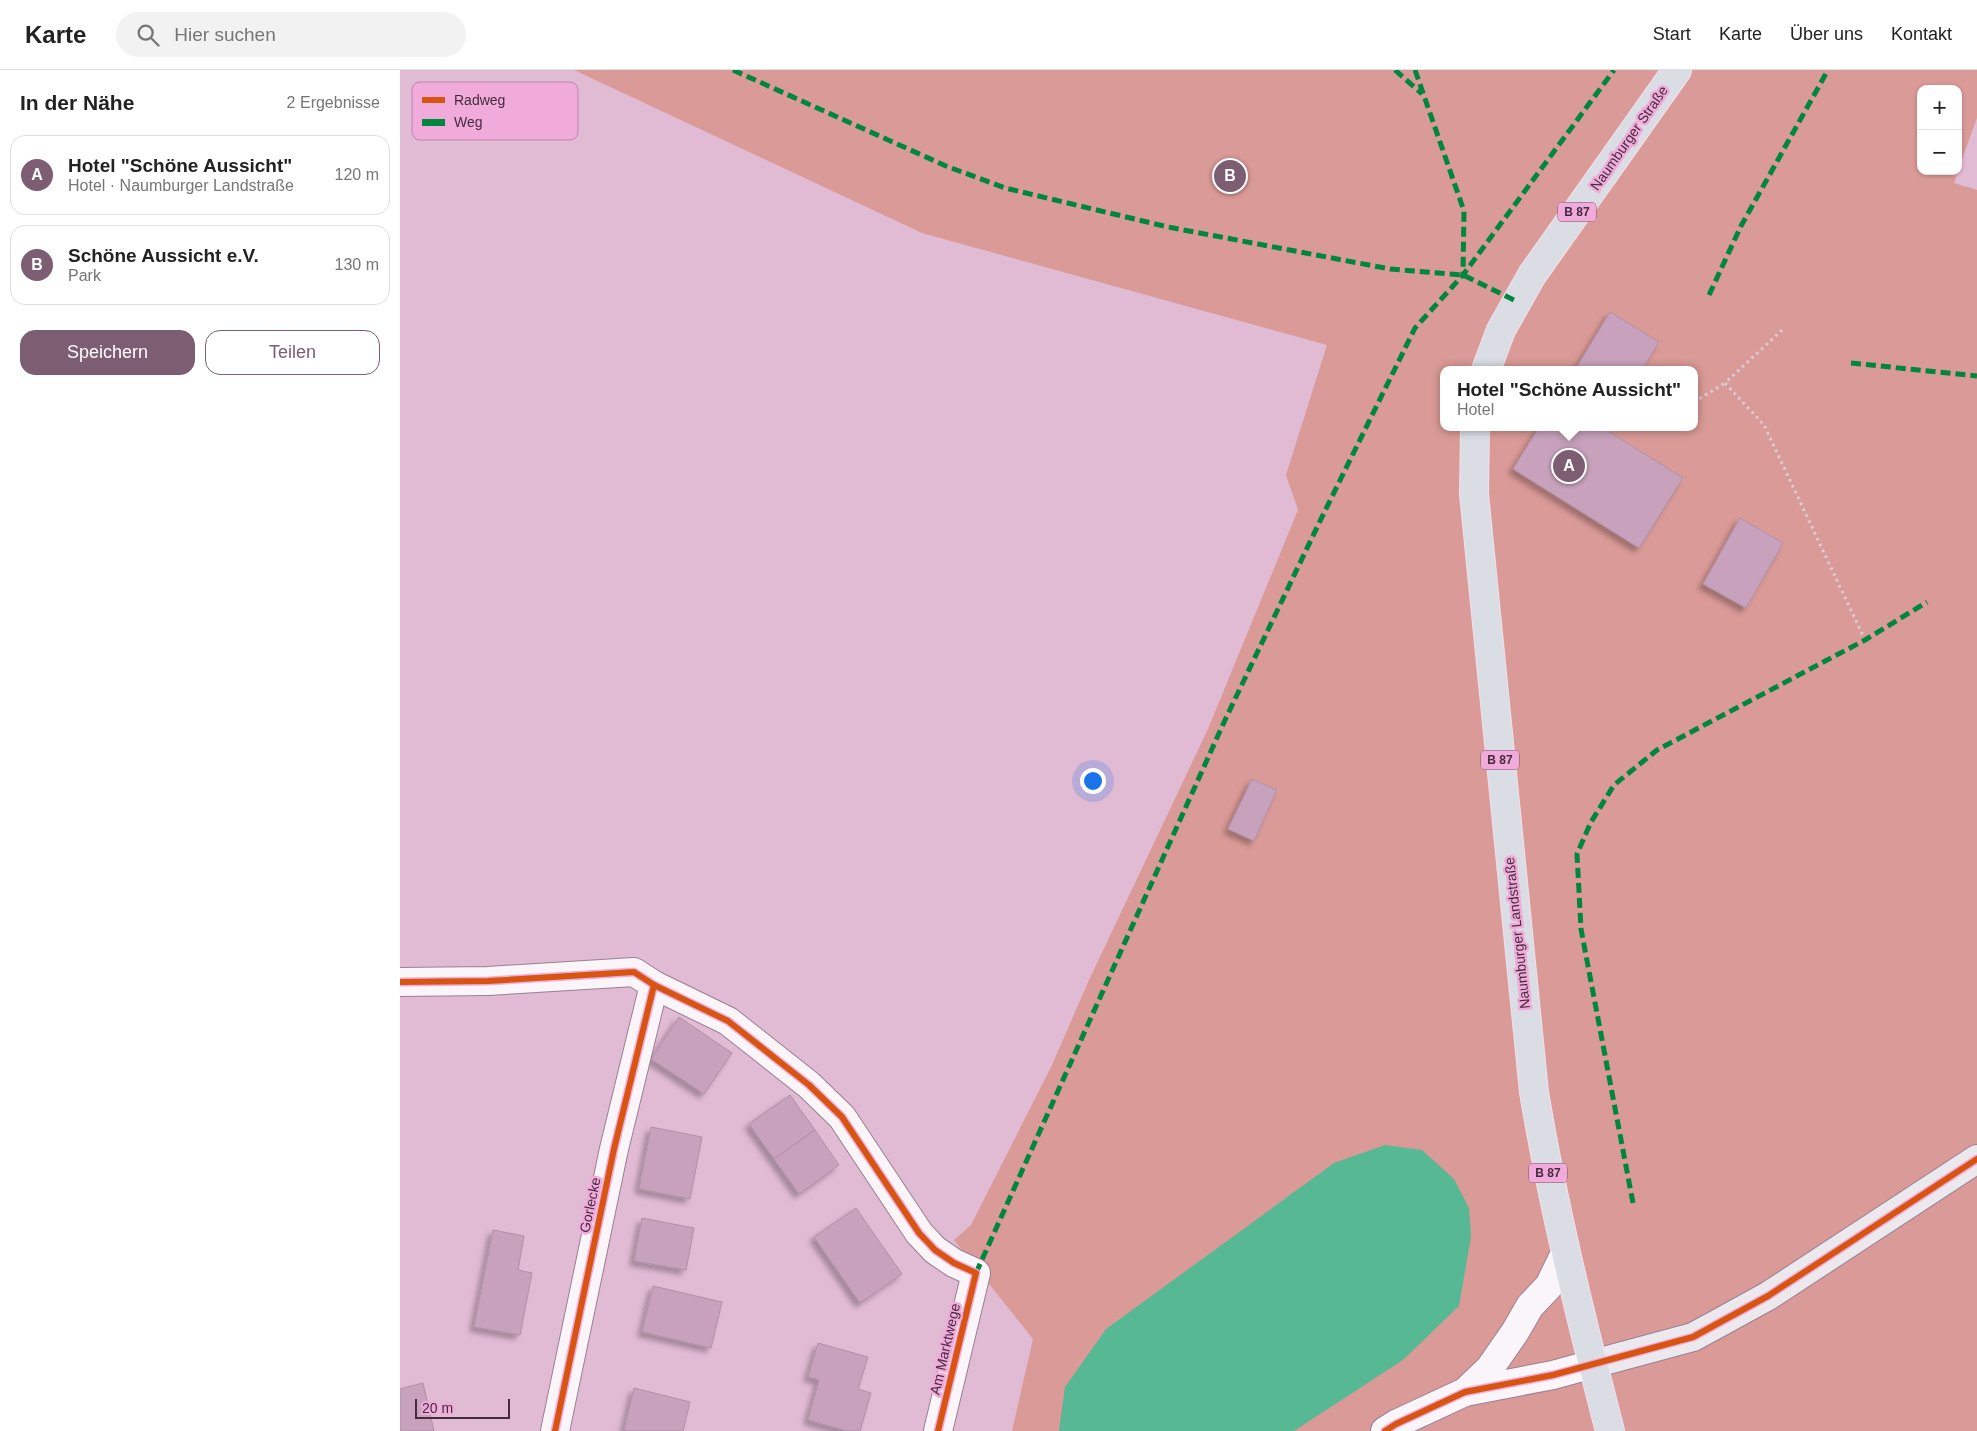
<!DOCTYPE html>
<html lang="de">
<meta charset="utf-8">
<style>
:root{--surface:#fff;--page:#f2f2f2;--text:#222;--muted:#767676;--line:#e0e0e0;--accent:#7c5d72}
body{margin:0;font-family:Helvetica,sans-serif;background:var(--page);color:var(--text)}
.controls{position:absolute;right:15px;top:15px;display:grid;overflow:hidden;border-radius:10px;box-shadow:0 1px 4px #0004}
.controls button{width:45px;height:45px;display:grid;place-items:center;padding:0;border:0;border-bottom:1px solid var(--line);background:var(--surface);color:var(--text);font:25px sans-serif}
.scale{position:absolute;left:15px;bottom:12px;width:95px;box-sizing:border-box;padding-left:5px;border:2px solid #462b3e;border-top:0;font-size:14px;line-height:18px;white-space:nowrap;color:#462b3e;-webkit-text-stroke:4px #f0abda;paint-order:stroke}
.you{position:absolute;left:692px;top:710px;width:18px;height:18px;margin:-12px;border:4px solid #fff;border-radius:50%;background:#1a73e8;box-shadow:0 0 0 8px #1a73e833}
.badge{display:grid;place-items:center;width:32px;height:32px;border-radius:50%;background:var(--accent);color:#fff;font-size:16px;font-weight:700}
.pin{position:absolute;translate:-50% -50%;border:2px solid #fff;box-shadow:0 1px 5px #0006}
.popup{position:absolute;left:1040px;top:296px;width:258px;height:65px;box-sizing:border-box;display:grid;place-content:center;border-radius:10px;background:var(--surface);filter:drop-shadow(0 1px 4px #0005);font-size:16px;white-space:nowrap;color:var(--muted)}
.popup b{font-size:19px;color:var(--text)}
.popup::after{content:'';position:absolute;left:50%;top:100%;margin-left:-10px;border:10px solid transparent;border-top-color:var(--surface)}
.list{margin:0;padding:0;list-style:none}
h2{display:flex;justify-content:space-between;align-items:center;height:65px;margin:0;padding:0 20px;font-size:21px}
h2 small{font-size:16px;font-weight:400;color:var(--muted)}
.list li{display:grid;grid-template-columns:32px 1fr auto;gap:15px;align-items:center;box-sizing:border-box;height:80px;margin:0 10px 10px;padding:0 10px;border:1px solid var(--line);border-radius:15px}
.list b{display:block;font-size:19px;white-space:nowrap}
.list p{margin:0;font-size:16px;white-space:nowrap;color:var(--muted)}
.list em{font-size:16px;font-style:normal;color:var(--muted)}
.actions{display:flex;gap:10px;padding:15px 20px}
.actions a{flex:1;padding:11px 0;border:1px solid var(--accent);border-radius:15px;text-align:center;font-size:18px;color:var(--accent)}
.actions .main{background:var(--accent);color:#fff}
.icon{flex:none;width:28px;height:28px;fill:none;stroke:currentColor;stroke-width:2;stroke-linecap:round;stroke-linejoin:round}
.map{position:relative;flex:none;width:1577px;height:1361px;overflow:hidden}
header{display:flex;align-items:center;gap:30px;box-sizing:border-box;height:70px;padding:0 25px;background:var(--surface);border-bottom:1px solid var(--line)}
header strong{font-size:24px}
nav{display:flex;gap:28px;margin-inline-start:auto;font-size:18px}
.search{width:350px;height:45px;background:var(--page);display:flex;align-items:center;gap:12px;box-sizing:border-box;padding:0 18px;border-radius:28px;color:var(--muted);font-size:19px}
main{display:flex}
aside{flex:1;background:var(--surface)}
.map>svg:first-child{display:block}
.green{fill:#da9a97;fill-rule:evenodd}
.water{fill:#56b994}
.building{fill:#c8a2bc;stroke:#ae91a5;filter:url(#shadow)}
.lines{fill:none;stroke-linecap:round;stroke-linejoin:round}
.street-casing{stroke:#9c7f93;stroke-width:30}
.secondary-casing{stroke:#9c7f93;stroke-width:30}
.primary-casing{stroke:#f2e0ec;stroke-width:30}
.path{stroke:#d9ced6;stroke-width:3;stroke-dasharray:2.5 4;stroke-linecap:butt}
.street{stroke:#faf5f9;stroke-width:28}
.secondary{stroke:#ebe9ee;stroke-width:28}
.primary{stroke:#dadde3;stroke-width:28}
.quiet{stroke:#00873e;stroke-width:5;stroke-dasharray:10 5;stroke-linecap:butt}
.cycleway-casing{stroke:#f0abda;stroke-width:9}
.cycleway{stroke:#d85411;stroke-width:6}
.labels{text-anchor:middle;stroke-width:5;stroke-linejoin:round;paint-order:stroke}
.shield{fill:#f0abda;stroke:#79516d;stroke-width:1}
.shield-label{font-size:12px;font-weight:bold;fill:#462b3e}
.street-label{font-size:14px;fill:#462b3e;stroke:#f0abda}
.key{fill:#f0abda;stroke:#bd85ab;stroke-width:1}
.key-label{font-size:14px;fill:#462b3e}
</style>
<header>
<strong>Karte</strong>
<div class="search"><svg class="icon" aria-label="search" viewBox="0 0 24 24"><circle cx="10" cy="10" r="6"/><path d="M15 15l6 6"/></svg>Hier suchen</div>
<nav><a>Start</a><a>Karte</a><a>Über uns</a><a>Kontakt</a></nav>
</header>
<main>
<aside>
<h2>In der Nähe<small>2 Ergebnisse</small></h2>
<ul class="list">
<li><span class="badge">A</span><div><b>Hotel &quot;Schöne Aussicht&quot;</b><p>Hotel · Naumburger Landstraße</p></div><em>120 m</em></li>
<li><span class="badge">B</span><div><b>Schöne Aussicht e.V.</b><p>Park</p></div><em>130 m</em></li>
</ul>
<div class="actions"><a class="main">Speichern</a><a>Teilen</a></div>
</aside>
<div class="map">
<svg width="1577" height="1361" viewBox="0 0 1577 1361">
<defs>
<filter id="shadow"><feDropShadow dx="-4.5" dy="4.5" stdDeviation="2.5" flood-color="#0004"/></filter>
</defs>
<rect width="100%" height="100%" fill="#e1bad4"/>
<path class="green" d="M174 0H1577V48L1558 100V19H1521V101H1558L1554 113 1577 120V1361H612L633 1269 554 1170 571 1155 652 995 689 910 808 659 898 440 886 405 927 275 522 163ZM1044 300H1294V357H1044Z"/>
<polygon class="water" points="985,1075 1022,1080 1054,1109 1069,1138 1071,1167 1059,1236 1003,1290 894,1361 659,1361 665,1317 706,1259 934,1093"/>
<g class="building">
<polygon points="1210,242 1259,272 1242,300 1175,300"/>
<polygon points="1139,357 1206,357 1205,359 1283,408 1239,478 1113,399"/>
<polygon points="1340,448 1383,473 1346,538 1303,514"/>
<polygon points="852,709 877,720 854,771 828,759"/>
<polygon points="279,947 332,983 304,1024 251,989"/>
<polygon points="390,1025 415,1060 374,1089 349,1054"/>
<polygon points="251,1057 302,1067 290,1129 239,1119"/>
<polygon points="415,1060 439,1095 399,1124 374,1089"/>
<polygon points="456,1138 502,1204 460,1233 414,1167"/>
<polygon points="242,1148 294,1158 286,1200 234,1191"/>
<polygon points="93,1160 124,1166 118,1200 132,1203 120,1265 74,1257"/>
<polygon points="253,1216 322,1232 311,1278 242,1262"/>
<polygon points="418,1273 468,1287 458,1319 471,1323 460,1361 447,1361 408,1350 419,1310 408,1307"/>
<polygon points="23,1313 34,1361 0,1361 0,1319"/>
<polygon points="234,1318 290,1332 283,1361 224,1361"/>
</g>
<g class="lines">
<defs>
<g id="street">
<polyline points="0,912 88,911 234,902 254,915 328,951 409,1015 442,1047 519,1163 535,1180 554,1193 576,1203 538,1361"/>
<polyline points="1065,1322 1090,1298 1115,1262 1130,1236 1149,1216 1165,1183"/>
<polyline points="155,1361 214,1079 254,915"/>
<polyline points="985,1361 996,1354 1065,1322 1153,1305 1193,1294"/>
</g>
<polyline id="secondary" points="1193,1294 1293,1267 1317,1254 1368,1226 1577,1089"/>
<g id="primary">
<polyline points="1086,300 1101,260 1132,205 1277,0"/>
<path d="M1075 357 1074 424 1134 1022C1153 1136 1181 1249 1210 1361"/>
</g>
</defs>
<use href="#street" class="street-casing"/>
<use href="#secondary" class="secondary-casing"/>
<use href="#primary" class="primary-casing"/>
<g class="path">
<polyline points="1382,260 1325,313 1364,355 1465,570"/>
<polyline points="1294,332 1325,313"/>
</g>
<use href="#street" class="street"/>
<use href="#secondary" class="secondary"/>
<use href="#primary" class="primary"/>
<g class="quiet">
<polyline points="333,0 546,96 605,118 768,157 990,199 1063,205 1116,231"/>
<polyline points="995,0 1022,24"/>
<polyline points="1015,0 1064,141 1063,204"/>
<polyline points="1309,225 1341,156 1428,0"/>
<polyline points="1451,293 1577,306"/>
<polyline points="1233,1133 1181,859 1177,784 1191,752 1214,715 1257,680 1465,570 1527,532"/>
<polyline points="576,1203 825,650 920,451 1015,258 1063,205 1214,0"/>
</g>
<defs>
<g id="cycleway">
<polyline points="0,912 88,911 234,902 254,915 328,951 409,1015 442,1047 519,1163 535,1180 554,1193 576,1203 538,1361"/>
<polyline points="155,1361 214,1079 254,915"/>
<polyline points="985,1361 996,1354 1065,1322 1153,1305 1293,1267 1368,1226 1577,1089"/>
</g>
</defs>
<use href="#cycleway" class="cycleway-casing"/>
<use href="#cycleway" class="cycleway"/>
</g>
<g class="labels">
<g class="shield">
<rect x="1158" y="132.5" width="38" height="19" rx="4"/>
<rect x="1081" y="680.5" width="38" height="19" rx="4"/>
<rect x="1129" y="1093.5" width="38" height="19" rx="4"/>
</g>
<g class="shield-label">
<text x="1177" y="146">B 87</text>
<text x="1100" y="694">B 87</text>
<text x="1148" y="1107">B 87</text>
</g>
<g class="street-label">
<text transform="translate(1229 68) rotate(-55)" y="5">Naumburger Straße</text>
<text transform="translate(1117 863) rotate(-96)" y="5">Naumburger Landstraße</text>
<text transform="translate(190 1135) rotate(-78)" y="5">Gorlecke</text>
<text transform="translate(545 1279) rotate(-77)" y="5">Am Marktwege</text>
</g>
</g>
<rect x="12" y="12" width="166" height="58" rx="8" class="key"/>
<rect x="22" y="27" width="23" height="6" fill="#d85411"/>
<rect x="22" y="49" width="23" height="7" fill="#00873e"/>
<g class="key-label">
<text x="54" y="35">Radweg</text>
<text x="54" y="57">Weg</text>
</g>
</svg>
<div class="controls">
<button>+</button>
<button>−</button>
</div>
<div class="scale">20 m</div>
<div class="you"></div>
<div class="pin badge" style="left:1169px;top:396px">A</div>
<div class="popup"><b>Hotel &quot;Schöne Aussicht&quot;</b>Hotel</div>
<div class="pin badge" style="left:830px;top:106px">B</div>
</div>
</main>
